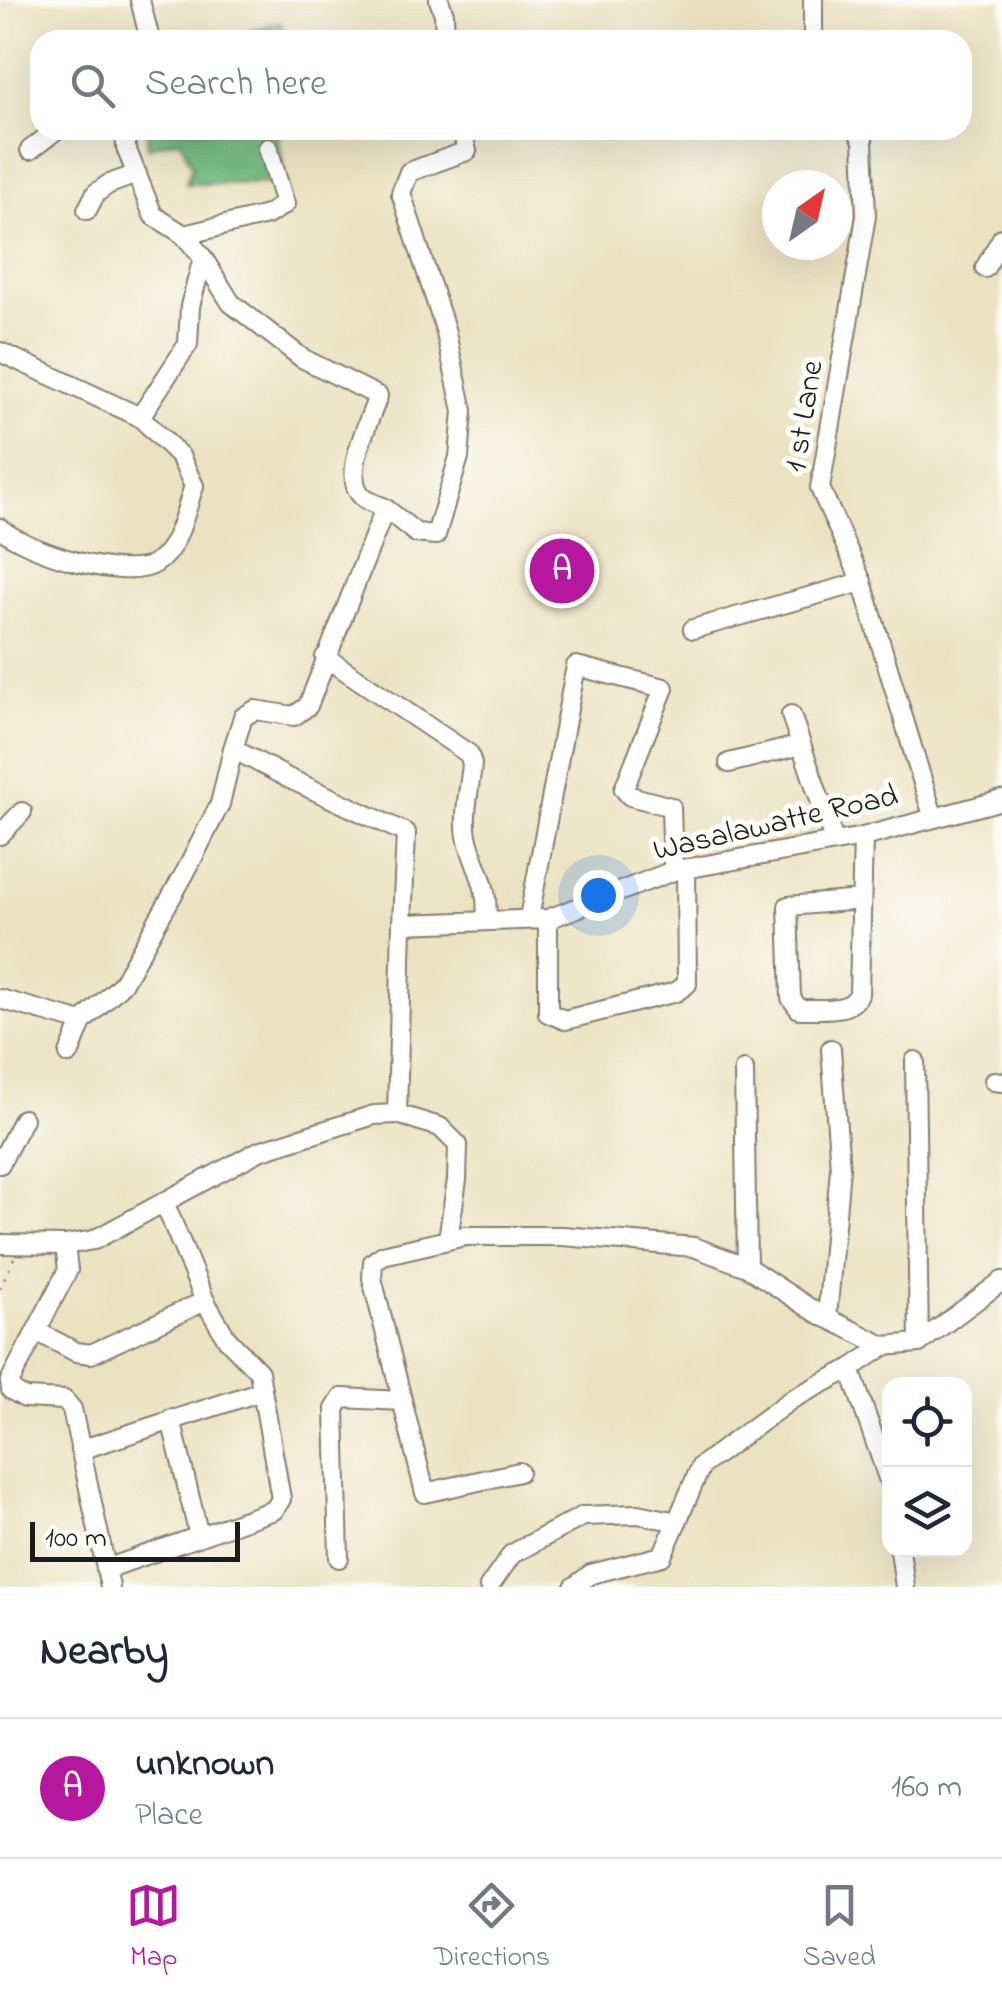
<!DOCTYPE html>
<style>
:root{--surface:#fff;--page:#f6f6f7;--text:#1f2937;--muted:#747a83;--line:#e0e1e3;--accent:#b5179e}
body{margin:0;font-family:"Indie Flower",sans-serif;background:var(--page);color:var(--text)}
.controls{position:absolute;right:30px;bottom:30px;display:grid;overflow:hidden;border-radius:20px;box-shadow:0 10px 40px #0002}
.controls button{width:90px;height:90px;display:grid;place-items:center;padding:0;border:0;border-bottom:2px solid var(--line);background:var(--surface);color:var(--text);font:50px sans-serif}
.compass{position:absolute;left:762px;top:170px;width:90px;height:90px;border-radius:50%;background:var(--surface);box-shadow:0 10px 40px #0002;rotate:34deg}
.scale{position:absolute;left:30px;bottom:25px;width:210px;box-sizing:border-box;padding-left:10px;border:5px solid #1c1c1c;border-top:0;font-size:28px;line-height:35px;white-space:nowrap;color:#1c1c1c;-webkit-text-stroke:8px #fdfcf7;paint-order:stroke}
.you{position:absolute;left:598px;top:895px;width:35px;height:35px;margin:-25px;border:8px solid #fff;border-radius:50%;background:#1a73e8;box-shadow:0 0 0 15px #1a73e833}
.badge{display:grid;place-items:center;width:65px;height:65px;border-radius:50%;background:var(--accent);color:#fff;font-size:32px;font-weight:700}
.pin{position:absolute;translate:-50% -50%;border:5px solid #fff;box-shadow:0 2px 10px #0006}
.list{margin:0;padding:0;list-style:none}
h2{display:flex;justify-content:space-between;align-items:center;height:130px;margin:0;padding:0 40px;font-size:42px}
h2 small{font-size:32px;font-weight:400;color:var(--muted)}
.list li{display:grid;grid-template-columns:65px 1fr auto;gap:30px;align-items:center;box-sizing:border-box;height:140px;padding:0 40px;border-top:2px solid var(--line)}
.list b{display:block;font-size:38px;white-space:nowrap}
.list p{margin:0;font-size:32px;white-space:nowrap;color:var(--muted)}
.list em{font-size:32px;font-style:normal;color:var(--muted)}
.icon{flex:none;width:55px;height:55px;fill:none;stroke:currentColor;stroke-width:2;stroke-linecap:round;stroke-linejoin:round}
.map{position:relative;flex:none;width:1002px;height:1587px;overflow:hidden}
.search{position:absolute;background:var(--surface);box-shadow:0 10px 40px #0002;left:30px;right:30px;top:30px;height:110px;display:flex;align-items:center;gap:25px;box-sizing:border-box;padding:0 35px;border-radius:30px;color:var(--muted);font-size:38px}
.sheet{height:270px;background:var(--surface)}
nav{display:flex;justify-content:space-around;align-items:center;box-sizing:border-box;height:140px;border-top:2px solid var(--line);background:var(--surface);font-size:28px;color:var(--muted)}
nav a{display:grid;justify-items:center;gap:5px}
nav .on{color:var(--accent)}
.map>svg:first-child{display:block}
.forest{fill:#70b87e;stroke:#466a4d;stroke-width:2.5}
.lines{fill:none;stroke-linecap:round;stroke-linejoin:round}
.minor-casing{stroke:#847f6e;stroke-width:22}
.path{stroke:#847f6e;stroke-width:2.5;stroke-dasharray:2.5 8;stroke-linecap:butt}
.minor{stroke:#fff;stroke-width:18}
.labels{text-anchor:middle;stroke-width:10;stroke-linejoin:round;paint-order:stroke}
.street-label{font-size:32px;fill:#1c1c1c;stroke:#fdfcf7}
</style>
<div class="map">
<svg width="1002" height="1587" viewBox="0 0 1002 1587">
<rect width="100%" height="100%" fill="#fdfcf7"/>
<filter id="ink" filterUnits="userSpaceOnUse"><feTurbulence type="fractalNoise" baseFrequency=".01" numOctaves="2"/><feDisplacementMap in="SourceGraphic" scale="20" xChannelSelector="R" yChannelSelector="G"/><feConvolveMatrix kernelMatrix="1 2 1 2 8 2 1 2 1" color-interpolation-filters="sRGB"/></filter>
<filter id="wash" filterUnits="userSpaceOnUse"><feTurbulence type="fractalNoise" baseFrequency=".0048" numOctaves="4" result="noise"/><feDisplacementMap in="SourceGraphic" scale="40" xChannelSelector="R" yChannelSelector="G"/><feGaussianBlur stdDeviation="2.25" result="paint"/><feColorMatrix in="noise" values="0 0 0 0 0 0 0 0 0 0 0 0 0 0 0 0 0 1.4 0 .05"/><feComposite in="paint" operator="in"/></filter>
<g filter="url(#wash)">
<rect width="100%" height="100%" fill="#ebe2c1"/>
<g class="forest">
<polygon points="280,22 288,40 246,40 244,33"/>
<polygon points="147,130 278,130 284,183 186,184 192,166 180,139 148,147"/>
</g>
</g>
<g filter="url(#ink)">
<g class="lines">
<defs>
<g id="minor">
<polyline points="140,0 150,40"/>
<polyline points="439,0 444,14 445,40"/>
<polyline points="813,40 813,0"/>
<polyline points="125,130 126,148 153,215 184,235 203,258 190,306 188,344 140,417"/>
<polyline points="857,130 863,140 866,216 820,488 862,582 933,816"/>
<polyline points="30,150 56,130"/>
<polyline points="87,210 96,193 109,184 137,174"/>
<polyline points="184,235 267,215 285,204 268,148"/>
<path d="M203 258 231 303 302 358 378 396C370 420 340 478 363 497 368 502 379 505 385 508"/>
<polyline points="985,268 1002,238"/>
<path d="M0 352 140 417 180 456 194 486C185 511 179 548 156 563 127 583 25 551 0 528"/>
<polyline points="693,629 862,582"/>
<path d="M325 657 469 754 472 764C470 786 463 815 467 836 474 869 490 882 486 921"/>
<polyline points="791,715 834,841"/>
<polyline points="233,749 243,717 255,710 294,716 308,706 385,508 416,533 436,535 459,457 463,411 445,329 401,193 409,172 467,151 462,130"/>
<polyline points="729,763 801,745"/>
<polyline points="0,835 22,812"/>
<path d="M861 900 788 906 791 998 799 1009C819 1008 850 1014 859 994L863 837"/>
<polyline points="529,918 576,666 664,688 624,789 630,796 671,807 673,871"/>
<polyline points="548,919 548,1013 565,1020 676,992 687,984 686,868"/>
<polyline points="0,999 82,1022"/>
<polyline points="69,1054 82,1022 122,984 186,871 220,804 233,749 288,778 406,833 402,924"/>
<polyline points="915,1061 919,1343"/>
<polyline points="744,1070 747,1267"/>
<polyline points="994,1081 1002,1082"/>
<polyline points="397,1114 440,1127 458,1145 457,1180 448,1239"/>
<polyline points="0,1164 23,1119"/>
<polyline points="0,1244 65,1245 94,1240 259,1151 374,1115 397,1114 402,924 548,919 673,871 863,837 1002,800"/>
<polyline points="65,1245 68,1270 10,1381 11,1390 25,1398 64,1400 72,1409 110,1587"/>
<polyline points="827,1318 840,1168 831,1049"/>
<polyline points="36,1331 76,1352 91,1354 205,1301"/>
<polyline points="850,1369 890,1484"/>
<polyline points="171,1419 199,1536"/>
<polyline points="80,1450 262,1391"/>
<polyline points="519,1472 425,1493 372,1278 373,1262 383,1255 465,1236 563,1236 694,1247 747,1267 817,1313 884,1346 919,1343 1002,1281"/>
<polyline points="900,1550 905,1587"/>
<polyline points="339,1558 335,1409 342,1398 402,1401"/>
<polyline points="106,1569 274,1510 281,1499 259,1372 227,1339 205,1301 164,1202"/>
<polyline points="489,1587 512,1554 583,1516 638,1514 677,1522"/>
<polyline points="574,1587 591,1574 662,1556 701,1466 792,1399 850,1369 884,1346"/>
</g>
</defs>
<use href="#minor" class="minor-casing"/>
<polyline class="path" points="0,1289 14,1258"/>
<use href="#minor" class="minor"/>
</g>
</g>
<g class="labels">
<g class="street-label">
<text transform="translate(802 416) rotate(-81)" y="11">1 st Lane</text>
<text transform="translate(775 821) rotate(-13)" y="11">Wasalawatte Road</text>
</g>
</g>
</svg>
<div class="controls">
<button><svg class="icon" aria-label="locate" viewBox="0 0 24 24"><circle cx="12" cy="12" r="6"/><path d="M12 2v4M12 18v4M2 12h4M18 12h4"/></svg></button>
<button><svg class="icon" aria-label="layers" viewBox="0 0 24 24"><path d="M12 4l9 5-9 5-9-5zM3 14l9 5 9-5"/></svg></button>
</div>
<svg class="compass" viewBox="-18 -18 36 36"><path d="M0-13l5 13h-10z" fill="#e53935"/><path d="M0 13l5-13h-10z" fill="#747a83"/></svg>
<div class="scale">100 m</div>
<div class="you"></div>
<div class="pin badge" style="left:562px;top:571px">A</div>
<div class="search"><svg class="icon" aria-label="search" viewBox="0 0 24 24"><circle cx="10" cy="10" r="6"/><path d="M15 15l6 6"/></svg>Search here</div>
</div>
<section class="sheet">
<h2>Nearby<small></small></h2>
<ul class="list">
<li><span class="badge">A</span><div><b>unknown</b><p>Place</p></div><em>160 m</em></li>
</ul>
</section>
<nav>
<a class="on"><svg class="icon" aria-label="map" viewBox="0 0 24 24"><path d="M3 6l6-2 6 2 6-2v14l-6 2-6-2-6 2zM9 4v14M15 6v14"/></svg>Map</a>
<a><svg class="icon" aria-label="directions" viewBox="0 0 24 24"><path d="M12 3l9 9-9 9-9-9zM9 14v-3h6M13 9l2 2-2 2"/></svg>Directions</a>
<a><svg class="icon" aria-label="saved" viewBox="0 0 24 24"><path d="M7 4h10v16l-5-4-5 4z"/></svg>Saved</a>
</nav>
